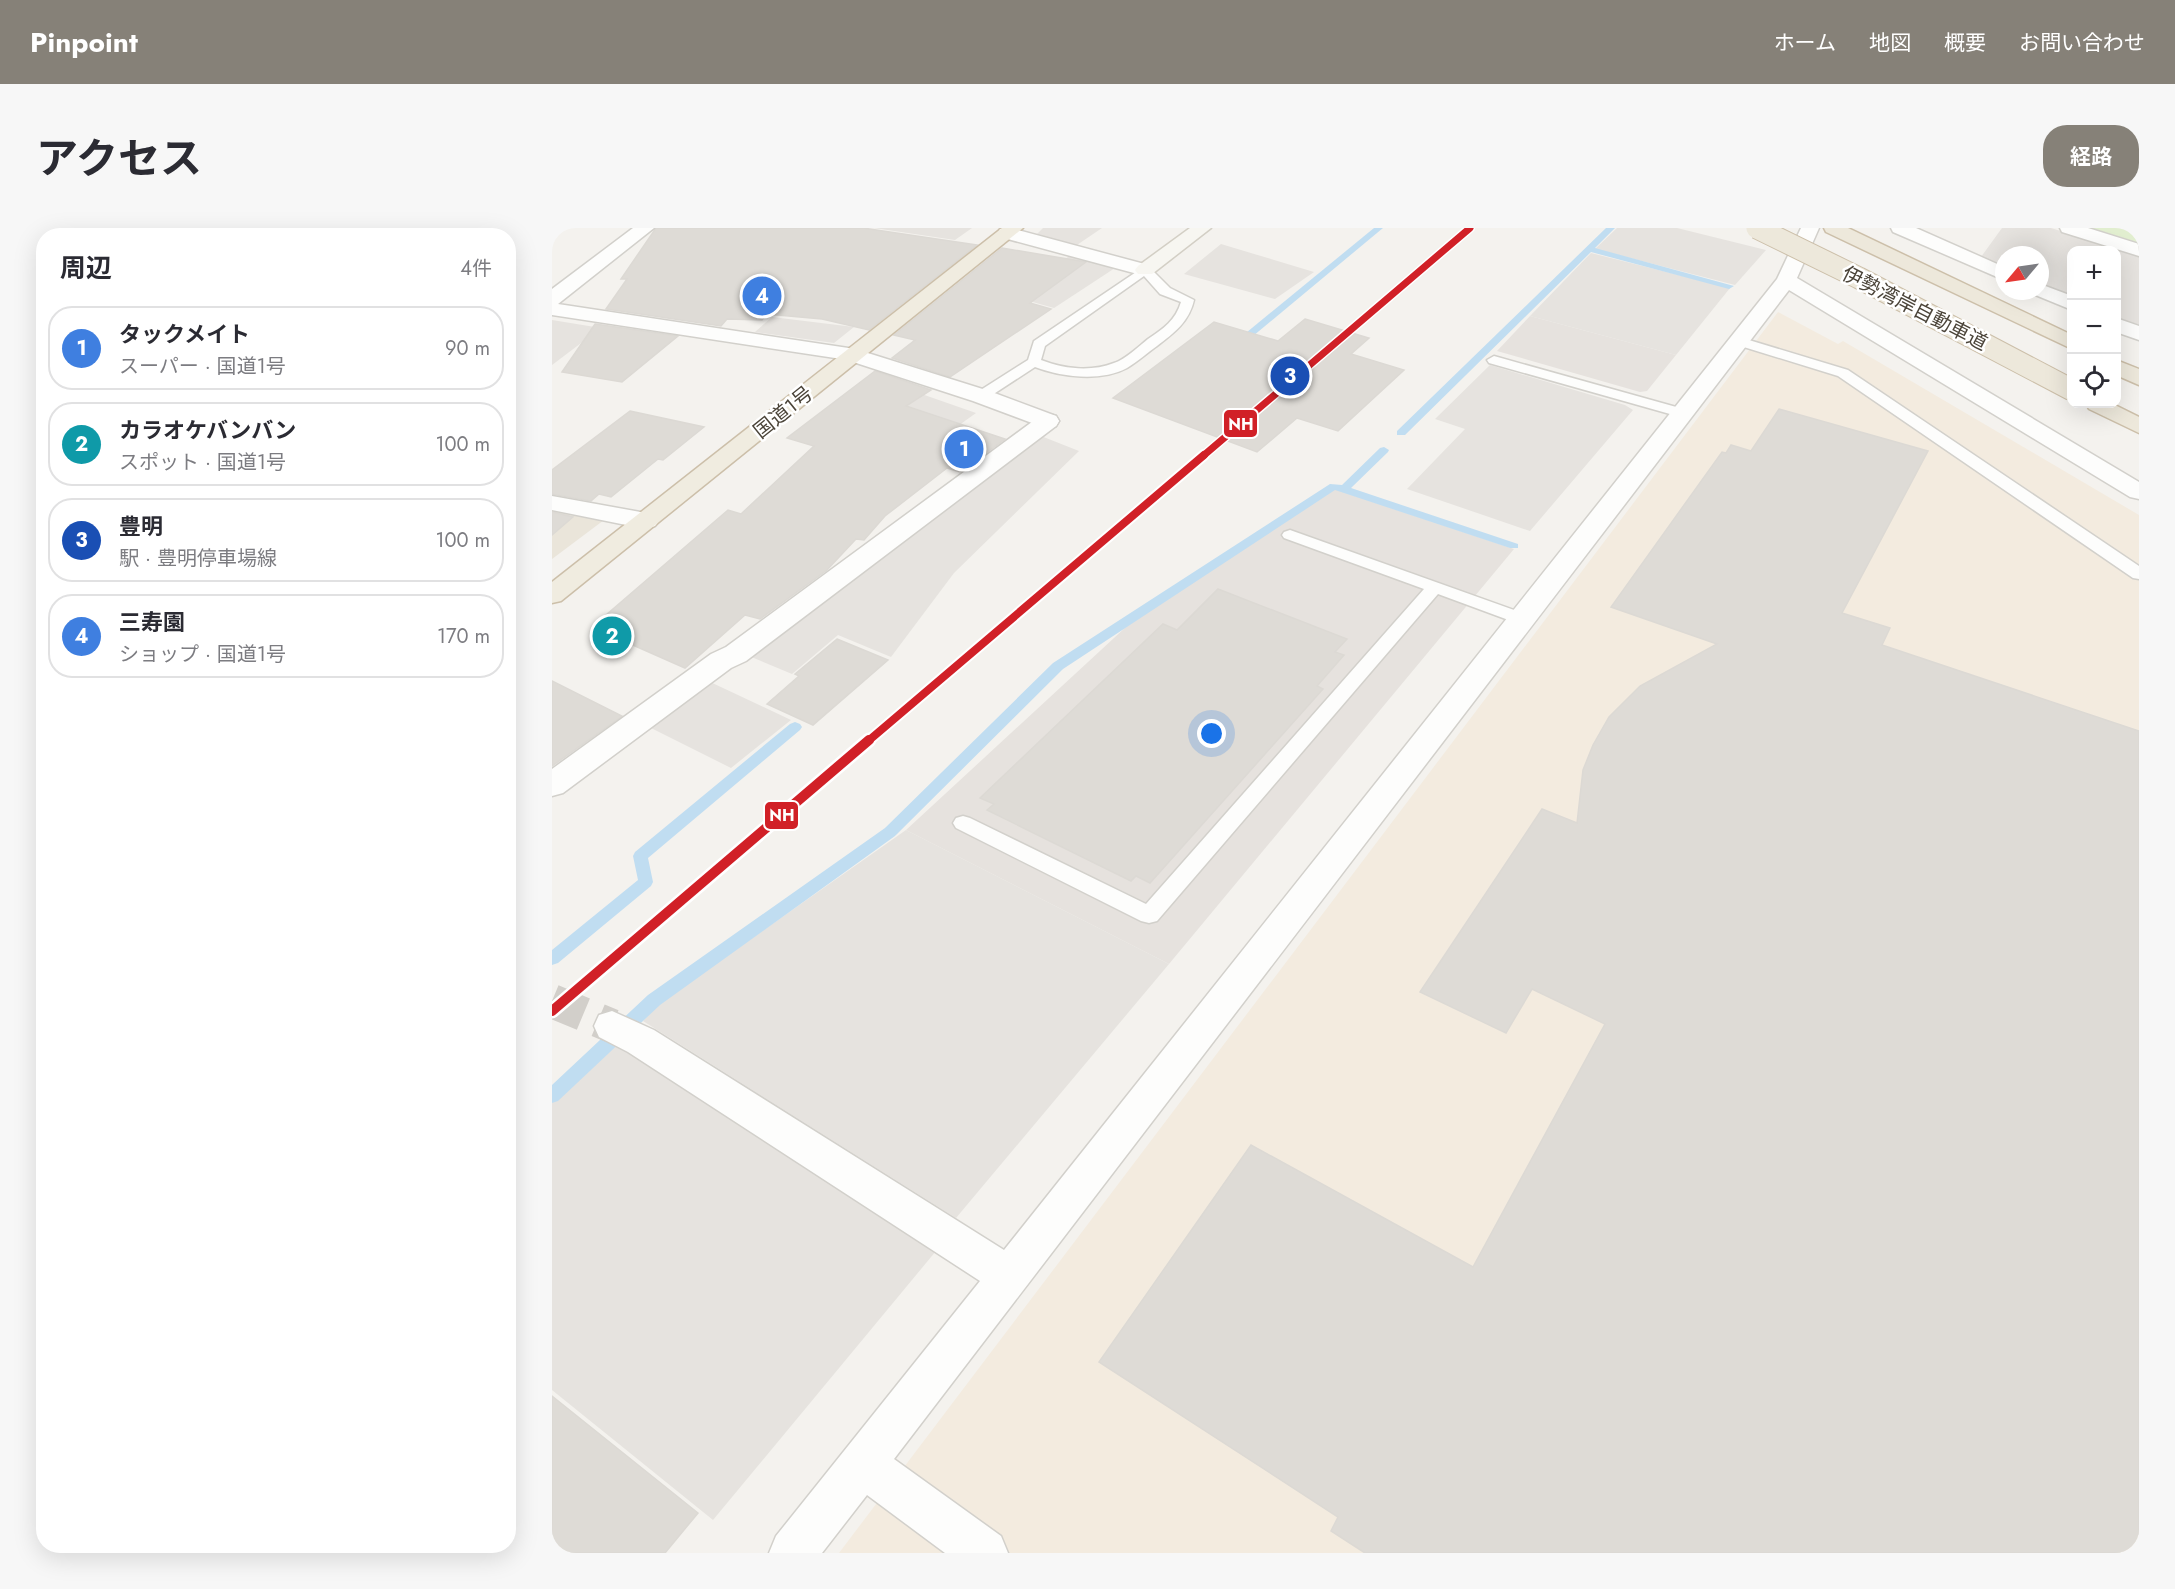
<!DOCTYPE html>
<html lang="ja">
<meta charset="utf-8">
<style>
body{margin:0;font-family:Jost,"Noto Sans JP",sans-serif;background:#f7f7f7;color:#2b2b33}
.controls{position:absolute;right:18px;top:18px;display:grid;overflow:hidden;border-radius:12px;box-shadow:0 6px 24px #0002}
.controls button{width:54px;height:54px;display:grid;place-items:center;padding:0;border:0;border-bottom:2px solid #e1e1e2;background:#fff;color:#2b2b33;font:30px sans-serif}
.compass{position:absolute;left:1443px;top:18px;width:54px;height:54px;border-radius:50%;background:#fff;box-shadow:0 6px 24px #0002;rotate:241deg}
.you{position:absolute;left:660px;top:506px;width:21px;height:21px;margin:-15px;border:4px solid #fff;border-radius:50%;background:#1a73e8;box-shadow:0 0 0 9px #1a73e833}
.badge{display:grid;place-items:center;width:39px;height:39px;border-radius:50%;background:#868178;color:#fff;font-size:20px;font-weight:700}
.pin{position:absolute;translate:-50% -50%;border:3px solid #fff;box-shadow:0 2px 6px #0006}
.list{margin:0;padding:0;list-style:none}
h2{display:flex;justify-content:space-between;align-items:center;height:78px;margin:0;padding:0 24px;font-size:26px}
h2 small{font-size:20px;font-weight:400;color:#7c7c81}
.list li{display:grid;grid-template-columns:39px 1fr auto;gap:18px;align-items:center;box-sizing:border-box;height:84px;margin:0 12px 12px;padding:0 12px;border:2px solid #e1e1e2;border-radius:24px}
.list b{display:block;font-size:22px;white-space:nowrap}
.list p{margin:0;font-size:20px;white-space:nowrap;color:#7c7c81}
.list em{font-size:20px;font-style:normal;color:#7c7c81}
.icon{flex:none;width:33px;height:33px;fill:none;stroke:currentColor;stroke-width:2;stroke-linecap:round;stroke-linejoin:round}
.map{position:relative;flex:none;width:1587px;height:1325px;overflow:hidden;border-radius:24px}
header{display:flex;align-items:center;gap:36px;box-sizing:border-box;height:84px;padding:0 30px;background:#868178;color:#fff}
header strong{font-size:28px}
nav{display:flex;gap:33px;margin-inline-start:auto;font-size:21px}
.intro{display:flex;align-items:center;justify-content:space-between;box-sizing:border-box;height:144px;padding:0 36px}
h1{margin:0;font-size:42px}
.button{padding:15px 27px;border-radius:24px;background:#868178;color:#fff;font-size:21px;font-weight:700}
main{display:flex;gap:36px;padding:0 36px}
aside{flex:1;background:#fff;border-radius:24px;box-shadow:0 6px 24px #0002}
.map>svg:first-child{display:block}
</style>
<header>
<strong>Pinpoint</strong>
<nav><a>ホーム</a><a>地図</a><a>概要</a><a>お問い合わせ</a></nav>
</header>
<div class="intro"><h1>アクセス</h1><a class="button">経路</a></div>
<main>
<aside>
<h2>周辺<small>4件</small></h2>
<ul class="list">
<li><span class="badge" style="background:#3f7fe0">1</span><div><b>タックメイト</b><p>スーパー · 国道1号</p></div><em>90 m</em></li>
<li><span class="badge" style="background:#0f9aa8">2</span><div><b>カラオケバンバン</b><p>スポット · 国道1号</p></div><em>100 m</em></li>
<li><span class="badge" style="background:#1a4fb4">3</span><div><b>豊明</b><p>駅 · 豊明停車場線</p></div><em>100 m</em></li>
<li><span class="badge" style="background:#3f7fe0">4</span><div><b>三寿園</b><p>ショップ · 国道1号</p></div><em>170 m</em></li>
</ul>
</aside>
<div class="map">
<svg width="1587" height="1325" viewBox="0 0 1587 1325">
<rect width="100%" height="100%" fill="#f4f2ee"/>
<path fill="#f3ebdf" d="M1226 84 1286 116 1291 113 1587 287V1325H287Z"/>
<g fill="#e6e2de">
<path d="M978 88 1124 127 1095 163 1088 164 945 123Z"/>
<path d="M782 261 962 321 617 736 354 602 575 398Z"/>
</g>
<path fill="#eae5da" d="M0 283 52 292 0 331Z"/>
<path fill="#e1eecf" d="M1532 0H1587V17Z"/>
<g fill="#e6e3df">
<path d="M322 0H420L403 12Z"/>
<path d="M491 0H550L522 19 482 9Z"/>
<path d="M1065 0H1125L1214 22 1183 57 1043 21Z"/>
<path d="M1450 0H1499L1587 28V99L1565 89 1564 22H1520L1519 69 1488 55V27H1452V39L1429 29Z"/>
<path d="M669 16 762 44 723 71 632 46Z"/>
<path d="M1039 25 1178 60 1124 127 978 88Z"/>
<path d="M518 27 563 40 502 80 470 71Z"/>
<path d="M220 89 302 99 282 115 203 104Z"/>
<path d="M0 92 49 100 0 137Z"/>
<path d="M938 137 1073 177 1081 182 978 303 855 261 913 201 883 191Z"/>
<path d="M361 163 424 185 403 200 339 178Z"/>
<path d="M489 208 527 223 402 345 339 429 286 407 240 446 197 428Z"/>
<path d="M154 452 239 492 179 540 93 497Z"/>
<path d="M354 602 617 736 404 990 91 793 108 775Z"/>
<path d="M65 817 384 1023 161 1292 0 1162V875Z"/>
</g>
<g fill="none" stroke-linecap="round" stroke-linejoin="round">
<g fill="#c0ddf1" fill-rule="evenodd">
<path d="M822 0H831L695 113H689V109Z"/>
<path d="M1054 0H1063L1043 20 1182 58 1177 61 1039 24 853 207H845V203Z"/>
<path d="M832 219 837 222 836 224 799 260 966 316V320H958L783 262 511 441 343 608 108 777 6 873 0 875V857L96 767 333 600 501 435 778 256 790 257 828 220Z"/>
<path d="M243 494 248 496 250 499 248 502 96 630 101 654 99 658 6 735 0 737V722L86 652 81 628 83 624 238 496Z"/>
</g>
</g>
<g fill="#dedbd6" stroke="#dcd9d4" stroke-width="1.5">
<path d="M104 0H311L425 17 317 102 270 91 214 86 210 92 175 91 169 98 54 81 75 51H69Z"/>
<path d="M450 20 534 34 478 75 499 81 398 149 340 130 363 112 342 107Z"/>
<path d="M753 91 817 110 799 126 852 142 786 203 745 190 705 224 561 170 662 94 726 113Z"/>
<path d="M43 96 126 108 70 154 10 144Z"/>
<path d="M323 143 379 162 354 178 453 211 408 244 395 240 333 288 312 312 304 311 275 342 208 391 193 387 133 440 40 399 176 282 189 286 262 218 235 210Z"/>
<path d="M1227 181 1376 223 1290 385 1338 400 1330 417 1587 503V1325H813L779 1303 786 1289 547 1134 699 917 921 1039 1053 796 980 761 954 805 868 764 990 581 1025 595 1031 542 1041 517 1057 489 1088 458 1165 416 1059 379 1170 224 1174 225 1179 217 1199 223Z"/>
<path d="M78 183 152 199 111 232 106 231 59 269 47 266 39 273 0 266V242Z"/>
<path d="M0 284 21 289 0 307Z"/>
<path d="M666 361 795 411 783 424 792 427 765 458 771 461 598 655 584 648 579 653 435 582 442 576 428 570 611 396 625 402Z"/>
<path d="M285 411 336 432 261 497 215 476 247 448 243 446Z"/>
<path d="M0 453 70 488 0 538Z"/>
<path d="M0 1168 146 1285 113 1325H0Z"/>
</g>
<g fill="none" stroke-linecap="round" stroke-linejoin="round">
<path stroke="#d2cfca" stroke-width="34" stroke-dasharray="34 16" stroke-linecap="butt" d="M0 773 60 798"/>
<defs>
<g id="service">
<path d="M593 38 597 39 618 60 642 72C637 94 622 105 605 118 595 125 585 134 575 140 549 154 509 149 483 139L434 171H424L422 168 424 165 476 132 482 113ZM592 48 608 66 629 74C624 92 611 101 596 111 586 119 574 131 562 135 539 144 512 141 489 132L493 118Z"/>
<path d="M1187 109 1296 142 1587 338V351L1581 350 1286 148 1182 116 1180 113 1182 110Z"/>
<path d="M942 128 1135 182 1137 185 1135 188H1125L937 135 935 132Z"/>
<path d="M738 302 976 387 979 391 976 395 970 397 886 366 605 693 597 695 589 693 404 600 401 595 404 590 411 588 418 590 594 676 872 361 732 310 730 307 732 304Z"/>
</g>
<g id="minor">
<path d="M81 0H102L6 76 303 121 311 122 314 127 311 132 303 133 0 87V61Z"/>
<path d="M458 0 600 38 603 42 600 46 593 48 448 9 446 5 448 1Z"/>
<path d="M1249 0H1267L1245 50 1587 254V271L1578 269 1237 62 342 1231 449 1308 456 1325H393L315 1267 270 1325H217L224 1308 428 1053 76 824 47 809 42 798 47 787 60 783 102 802 452 1022 1225 51Z"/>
<path d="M1339 0H1364L1452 39V52L1341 4Z"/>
<path d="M1508 0H1536L1587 16V28L1510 4Z"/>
<path d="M1488 56 1520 68V82L1481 66 1479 63H1488Z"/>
<path d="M1564 90 1587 98V112L1564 104Z"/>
<path d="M496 186 504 188 507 193 504 198 194 433 179 440 11 565 0 568V541L159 426 174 419 488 188Z"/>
<path d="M0 268 94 285 103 288 107 293 103 298 94 301 0 282Z"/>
</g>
<path id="tertiary" d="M303 121 437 163 504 188 507 193 504 198 496 200 488 198 421 173 295 132 292 127 295 122Z"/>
<path id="secondary" d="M638 0H659L600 46H586L583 42 586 38Z"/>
<path id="trunk" d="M450 0H471L9 373 0 375V354Z"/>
<g id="motorway">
<path d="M1272 0H1296L1520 107V121L1274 4Z"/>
<path d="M1564 132 1587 141V157L1564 147Z"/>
<path d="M1534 176H1561L1587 189V205L1537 181Z"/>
</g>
</defs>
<use href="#service" stroke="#d2d0cb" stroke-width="3"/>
<use href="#minor" stroke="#d2d0cb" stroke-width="3"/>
<use href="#tertiary" stroke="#d2d0cb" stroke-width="3"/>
<use href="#secondary" stroke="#d3cfc5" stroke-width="3"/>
<use href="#trunk" stroke="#ccbfa9" stroke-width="3"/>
<use href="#motorway" stroke="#ccbfa9" stroke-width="3"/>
<use href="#service" fill="#fdfdfc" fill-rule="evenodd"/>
<use href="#minor" fill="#fdfdfc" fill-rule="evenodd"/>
<use href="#tertiary" fill="#fdfdfc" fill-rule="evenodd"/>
<use href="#secondary" fill="#f7f6f1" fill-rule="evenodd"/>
<use href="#trunk" fill="#f0ece0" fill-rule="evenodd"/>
<use href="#motorway" fill="#ede8db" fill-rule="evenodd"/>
<defs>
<path id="motorway-bridge" d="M1205 0 1307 50 1520 162"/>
</defs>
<use href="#motorway-bridge" stroke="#ccbfa9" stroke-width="23" stroke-linecap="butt"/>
<use href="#motorway-bridge" stroke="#ede8db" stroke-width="21"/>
<defs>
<path id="rail-1-far2" d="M651 228 918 0"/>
<path id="rail-1-far1" d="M315 514 652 227"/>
<path id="rail-1" d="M0 783 317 512"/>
</defs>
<use href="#rail-1-far2" stroke="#fff" stroke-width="10"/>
<use href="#rail-1-far1" stroke="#fff" stroke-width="12"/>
<use href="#rail-1" stroke="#fff" stroke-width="15"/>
<use href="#rail-1-far2" stroke="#d12027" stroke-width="7"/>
<use href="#rail-1-far1" stroke="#d12027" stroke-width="8"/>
<use href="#rail-1" stroke="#d12027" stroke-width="10"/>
</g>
<g text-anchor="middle" stroke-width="5" stroke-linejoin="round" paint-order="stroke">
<g font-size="20" fill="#4b4439" stroke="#fff">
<text transform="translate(1363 80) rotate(27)" y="7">伊勢湾岸自動車道</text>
<text transform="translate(231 184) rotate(-39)" y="7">国道1号</text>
</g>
</g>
<g stroke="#fff" stroke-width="2">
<rect x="671" y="181" width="35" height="29" rx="6" fill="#d12027"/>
<rect x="212" y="573" width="35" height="29" rx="6" fill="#d12027"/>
</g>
<g font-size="16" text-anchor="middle" font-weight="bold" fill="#fff">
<text x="689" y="202">NH</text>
<text x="230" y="593">NH</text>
</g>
</svg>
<div class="controls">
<button>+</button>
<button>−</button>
<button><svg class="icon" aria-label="locate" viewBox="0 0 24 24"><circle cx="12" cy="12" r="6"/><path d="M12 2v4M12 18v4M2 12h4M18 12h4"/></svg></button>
</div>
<svg class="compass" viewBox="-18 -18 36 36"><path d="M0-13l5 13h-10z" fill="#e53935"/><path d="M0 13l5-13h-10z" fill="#7c7c81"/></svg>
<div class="you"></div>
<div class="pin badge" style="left:412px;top:221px;background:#3f7fe0">1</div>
<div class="pin badge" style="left:60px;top:408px;background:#0f9aa8">2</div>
<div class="pin badge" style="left:738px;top:148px;background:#1a4fb4">3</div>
<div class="pin badge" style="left:210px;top:68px;background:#3f7fe0">4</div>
</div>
</main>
